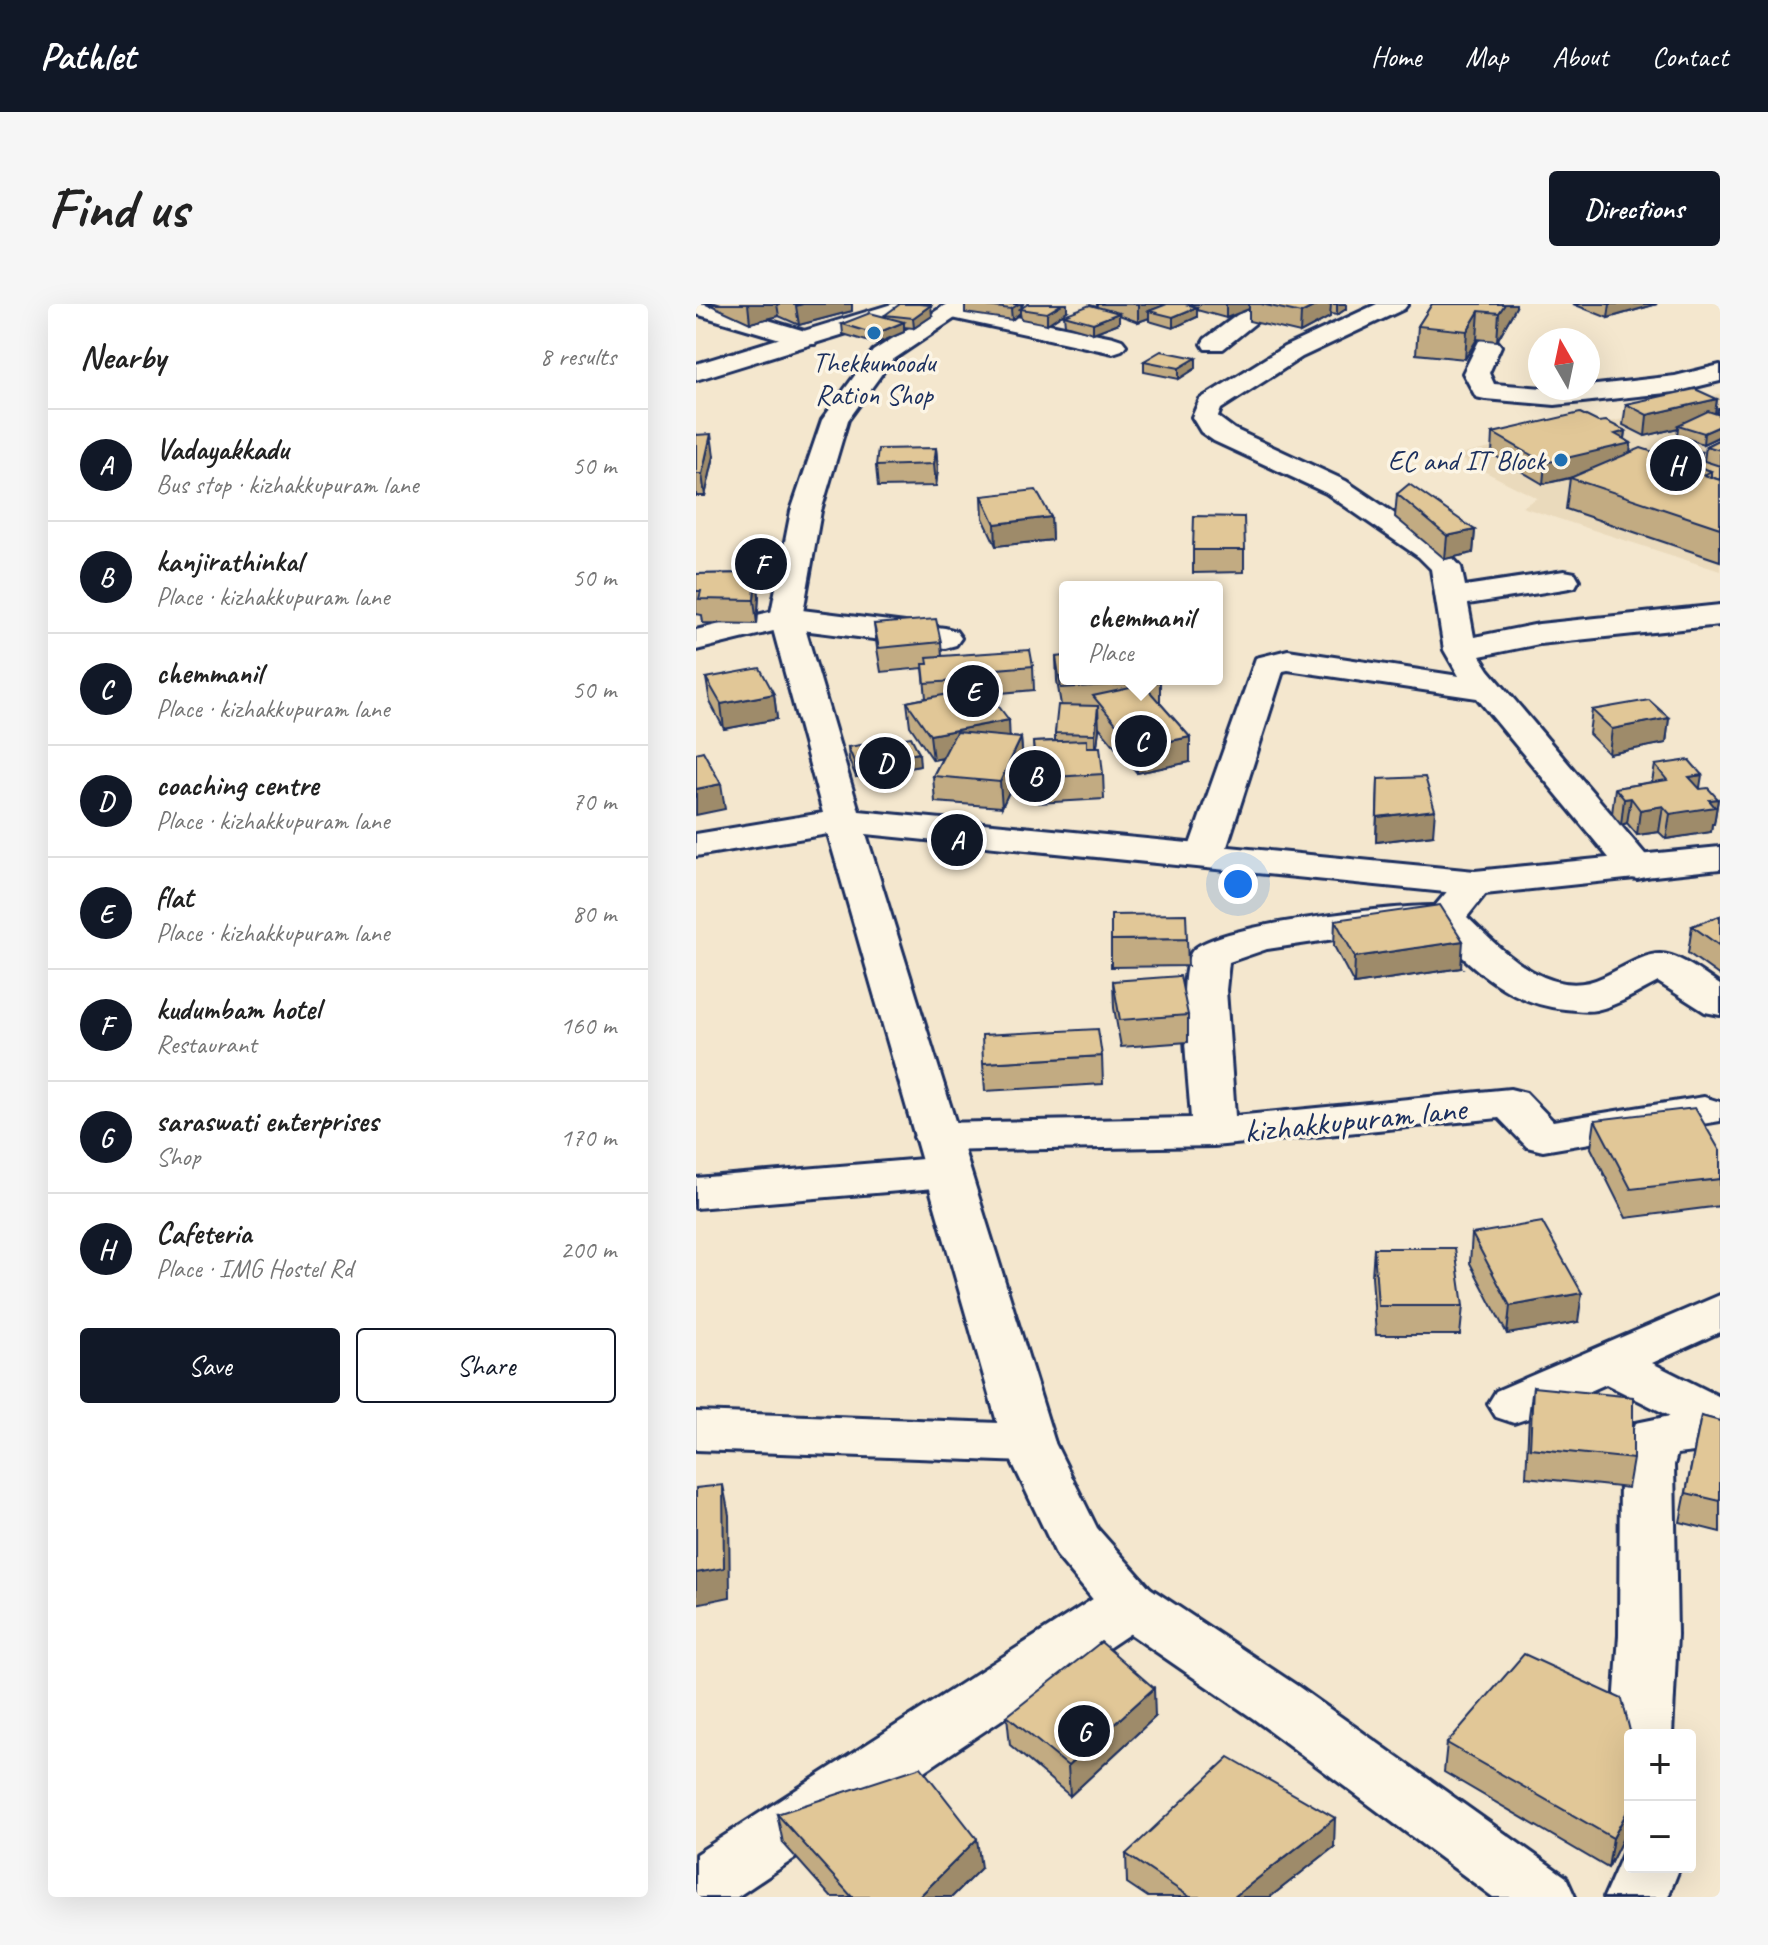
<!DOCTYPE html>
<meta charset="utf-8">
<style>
body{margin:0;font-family:Caveat,sans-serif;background:#f6f6f6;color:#222}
.controls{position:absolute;right:24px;bottom:24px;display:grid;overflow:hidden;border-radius:8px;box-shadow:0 8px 32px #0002}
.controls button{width:72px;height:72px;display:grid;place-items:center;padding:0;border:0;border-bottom:2px solid #e0e0e0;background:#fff;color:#222;font:40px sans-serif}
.compass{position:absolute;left:832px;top:24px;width:72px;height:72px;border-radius:50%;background:#fff;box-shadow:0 8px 32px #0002;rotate:351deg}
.you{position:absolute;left:542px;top:580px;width:28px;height:28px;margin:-20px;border:6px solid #fff;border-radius:50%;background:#1a73e8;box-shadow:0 0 0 12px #1a73e833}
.badge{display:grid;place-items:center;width:52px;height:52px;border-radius:50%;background:#111827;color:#fff;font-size:26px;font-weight:700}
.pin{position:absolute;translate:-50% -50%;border:4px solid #fff;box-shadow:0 2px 8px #0006}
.popup{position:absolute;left:363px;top:277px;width:164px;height:104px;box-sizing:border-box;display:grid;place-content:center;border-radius:8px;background:#fff;filter:drop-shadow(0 2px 6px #0005);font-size:26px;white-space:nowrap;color:#767676}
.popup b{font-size:30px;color:#222}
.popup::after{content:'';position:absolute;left:50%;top:100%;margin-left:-16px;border:16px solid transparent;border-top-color:#fff}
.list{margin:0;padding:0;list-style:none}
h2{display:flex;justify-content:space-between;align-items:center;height:104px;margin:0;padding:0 32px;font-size:34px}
h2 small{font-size:26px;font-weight:400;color:#767676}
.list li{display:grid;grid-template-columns:52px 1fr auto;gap:24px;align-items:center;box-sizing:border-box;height:112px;padding:0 32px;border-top:2px solid #e0e0e0}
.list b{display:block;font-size:30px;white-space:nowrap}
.list p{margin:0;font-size:26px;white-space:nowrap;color:#767676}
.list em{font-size:26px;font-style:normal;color:#767676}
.actions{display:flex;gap:16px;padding:24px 32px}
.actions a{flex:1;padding:18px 0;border:2px solid #111827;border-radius:8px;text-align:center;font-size:28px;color:#111827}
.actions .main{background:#111827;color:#fff}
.map{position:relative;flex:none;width:1024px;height:1593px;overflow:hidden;border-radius:8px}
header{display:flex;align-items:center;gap:48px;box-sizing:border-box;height:112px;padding:0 40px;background:#111827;color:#fff}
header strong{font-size:38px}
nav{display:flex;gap:44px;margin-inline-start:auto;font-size:28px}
.intro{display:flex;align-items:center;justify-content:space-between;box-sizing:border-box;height:192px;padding:0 48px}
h1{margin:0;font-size:56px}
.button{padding:20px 36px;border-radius:8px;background:#111827;color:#fff;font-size:28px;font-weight:700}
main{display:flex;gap:48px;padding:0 48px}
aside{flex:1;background:#fff;border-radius:8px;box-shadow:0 8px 32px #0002}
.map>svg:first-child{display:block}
</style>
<header>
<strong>Pathlet</strong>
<nav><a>Home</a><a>Map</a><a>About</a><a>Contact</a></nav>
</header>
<div class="intro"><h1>Find us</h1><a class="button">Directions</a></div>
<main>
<aside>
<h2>Nearby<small>8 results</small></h2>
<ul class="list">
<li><span class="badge">A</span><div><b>Vadayakkadu</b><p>Bus stop · kizhakkupuram lane</p></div><em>50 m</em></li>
<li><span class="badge">B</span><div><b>kanjirathinkal</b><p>Place · kizhakkupuram lane</p></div><em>50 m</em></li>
<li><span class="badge">C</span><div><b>chemmanil</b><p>Place · kizhakkupuram lane</p></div><em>50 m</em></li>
<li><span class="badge">D</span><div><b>coaching centre</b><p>Place · kizhakkupuram lane</p></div><em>70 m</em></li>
<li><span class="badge">E</span><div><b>flat</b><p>Place · kizhakkupuram lane</p></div><em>80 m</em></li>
<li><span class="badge">F</span><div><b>kudumbam hotel</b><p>Restaurant</p></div><em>160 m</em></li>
<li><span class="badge">G</span><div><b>saraswati enterprises</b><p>Shop</p></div><em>170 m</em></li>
<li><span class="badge">H</span><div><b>Cafeteria</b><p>Place · IMG Hostel Rd</p></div><em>200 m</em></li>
</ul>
<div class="actions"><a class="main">Save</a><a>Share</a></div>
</aside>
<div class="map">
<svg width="1024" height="1593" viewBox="0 0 1024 1593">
<rect width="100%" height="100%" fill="#f4e7ce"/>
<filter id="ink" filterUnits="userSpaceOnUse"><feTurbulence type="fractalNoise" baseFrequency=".0125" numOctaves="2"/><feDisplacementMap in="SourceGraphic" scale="16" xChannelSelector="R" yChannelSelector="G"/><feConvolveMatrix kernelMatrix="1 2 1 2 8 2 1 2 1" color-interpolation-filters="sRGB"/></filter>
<g filter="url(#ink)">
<path fill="#eadabc" d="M1024 89V267L826 203 841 194 758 152 1000 99Z"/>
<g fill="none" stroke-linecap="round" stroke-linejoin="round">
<defs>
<g id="minor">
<path d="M0 0H19L119 30 122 35 119 40H101L0 10Z"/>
<path d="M257 0 417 33 426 36 430 41 426 46 417 49 247 12 244 7 247 2Z"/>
<path d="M556 0H583L527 45H509L506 40 509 35Z"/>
<path d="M681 0H712L708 5 606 53 525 105 522 113 538 125 650 177 745 241 765 263 769 282 868 267 879 269 883 276 879 283 868 285 772 300 778 333 843 320 1024 301V321L843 340 784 352 793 366 954 556 960 564 954 572 941 575 928 572 781 394 592 366 587 367 528 552 522 560 509 563 496 560 490 552 560 354 592 346 763 372 748 346 735 265 723 253 630 189 518 137 505 128 496 113 504 95 588 43Z"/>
<path d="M792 34 801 37 805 42 793 69 798 80 859 85 892 84V82L979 72 1024 61V77L979 88 859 101 789 95 780 93 767 69 783 37Z"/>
<path d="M90 304 249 324 260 327 265 334 260 341 249 344 90 324 0 346V326Z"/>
<path d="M779 567 793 571 798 579 771 613C807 648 855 698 907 673 923 666 946 650 964 650 984 650 1008 671 1024 681V711L1009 708 962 678C942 688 921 702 900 706 890 708 879 706 869 705 812 699 778 665 739 626L679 629 571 645 533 658 530 686 539 812 814 785 830 789 857 817 1008 793 1024 798V817L847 847 831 843 803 814 518 842 240 847 224 843 218 833 224 823 240 819 495 814C493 779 480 676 495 649 510 621 703 601 739 602L765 571Z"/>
<path d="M251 853 267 858 274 868 267 878 251 883 0 904V874Z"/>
<path d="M1024 991V1028L956 1059 1024 1093V1145L981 1150 978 1161 981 1331 976 1431H934V1452L925 1449 916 1431 923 1331 924 1161 940 1119 974 1112 910 1080 836 1113 818 1119 800 1113 792 1100 800 1087Z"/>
<path d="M0 1108 333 1120 352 1125 359 1139 352 1153 333 1158 0 1146Z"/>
<path d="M434 1278 454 1284 462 1300 454 1316 41 1593H0V1550L414 1284Z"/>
<path d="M934 1542V1563H984L972 1593H908L930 1543Z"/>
</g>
<path id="tertiary" d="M251 0H280L195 57 152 116 125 207 106 314 163 507 779 567 1024 543V565L779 591 170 530 359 1139 401 1224 454 1284 600 1381 870 1573 879 1593H797L558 1415 414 1316 361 1252 307 1139 132 530 0 552V530L127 509 74 314 95 207 126 116 177 47Z"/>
<path id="secondary" d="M196 0H233L229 5 0 76V60Z"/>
</defs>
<use href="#minor" stroke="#1b2f5e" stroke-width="6"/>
<use href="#tertiary" stroke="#1b2f5e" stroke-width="6"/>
<use href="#secondary" stroke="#1b2f5e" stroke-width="6"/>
<use href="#minor" fill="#fcf5e5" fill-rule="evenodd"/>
<use href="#tertiary" fill="#fcf5e5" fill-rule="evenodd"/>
<use href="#secondary" fill="#fcf5e5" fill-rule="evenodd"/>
</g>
<g fill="#c2ab82" stroke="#1b2f5e" stroke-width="2">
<path d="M10 0H156V7L103 21 83 12 54 19 17 2V1L14 2Z"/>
<path d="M269 0H327L325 4 371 7 351 20 325 15 324 9 316 16 269 9Z"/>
<path d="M401 0H650V5L641 11 634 10V13L604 29 553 17V5L530 14 501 6V13L477 24 453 17V14L442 18 423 11V19L397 29 369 21 368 11 401 3Z"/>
<path d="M736 0 820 3 801 37 781 35 769 55 720 50 722 22Z"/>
<path d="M877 0H961L912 14Z"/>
<path d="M189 11 236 12 218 24 208 23V28L180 40 147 30 146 20 190 13Z"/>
<path d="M500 54V64L483 75 448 68V57Z"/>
<path d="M1021 95 1019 110H1021L1022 105 1024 104V132L1007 140 981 131 982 124 949 132 927 121 930 100Z"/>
<path d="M902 118 930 127 929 135 935 139 934 149 962 150 1008 157 1010 142 1024 135V257L870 205 874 174H875L847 180 796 150 797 129Z"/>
<path d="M0 131 18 152 9 192H0Z"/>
<path d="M240 144 242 165 240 182 182 183 180 162Z"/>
<path d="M701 190 779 226 777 249 749 255 699 213Z"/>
<path d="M286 192 355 213 356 236 300 242 287 214Z"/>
<path d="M548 213V268L497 269V246Z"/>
<path d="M83 242 84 253 72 267 47 268 46 256Z"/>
<path d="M60 269 63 292 61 320 7 319 6 311 0 310V270Z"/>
<path d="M178 320 245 338 246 352 337 362 338 386 293 390 314 433 325 434 327 458 306 503 239 498 237 472 246 454 237 456 214 422 211 398 230 394 227 364 185 368 181 344Z"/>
<path d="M360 353 464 378V399L494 433V458L441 469 403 423 401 443 407 470 408 495 342 499 337 438 359 437V429L365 401 361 377Z"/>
<path d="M10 374 78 390 81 415 28 425 14 398Z"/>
<path d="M896 406 973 414 970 439 913 450 893 430Z"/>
<path d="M152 443 224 462 160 473 153 456Z"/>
<path d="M959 461 1022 495 1018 520H1016L1015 528 970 535 963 528 941 531 931 519 925 521 916 510 919 484 956 478Z"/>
<path d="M682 475 737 531 680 538Z"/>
<path d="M1024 612V672L992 649 996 622Z"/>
<path d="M639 616 765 664 658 680 638 642Z"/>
<path d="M491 635 492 662 415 663V636Z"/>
<path d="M417 677 492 711V738L425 743 418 704Z"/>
<path d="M406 752 407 780 289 787 287 759Z"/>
<path d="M899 816 1024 847V902L930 914 895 844Z"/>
<path d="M776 930 882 1018 811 1030 774 959Z"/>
<path d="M678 944 767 1002 764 1031H680L676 972Z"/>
<path d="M837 1083 937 1155 932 1184 830 1173 833 1112Z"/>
<path d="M1005 1112 1024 1117V1228L984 1218Z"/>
<path d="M311 1412 459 1413 374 1492 314 1441Z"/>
<path d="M934 1431V1520L912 1564 748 1468 751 1439Z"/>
<path d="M81 1510 285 1564 256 1593H135L87 1539Z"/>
<path d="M638 1543 574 1593H452L431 1579 430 1550Z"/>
</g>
<g fill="#9e8b6a" stroke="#1b2f5e" stroke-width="2">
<path d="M52 0H81L83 12 54 19Z"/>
<path d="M107 0H156V7L103 21 100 2Z"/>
<path d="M317 0H327L325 1 326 5H324V9L316 16 315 5Z"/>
<path d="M366 0H371V7L351 20V9Z"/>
<path d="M442 0H473L453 7V14L442 18Z"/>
<path d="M530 0H553V5L530 14Z"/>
<path d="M623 0H635L634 13 604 29 605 9Z"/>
<path d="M643 0H650V5L641 11V1Z"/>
<path d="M809 0H820V3L801 37 803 9Z"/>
<path d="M914 0H961L912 14Z"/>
<path d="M235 1 236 12 218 24 217 14Z"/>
<path d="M501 3V13L477 24V13Z"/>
<path d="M783 7 781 35 769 55 771 27Z"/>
<path d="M423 9V19L397 29V19Z"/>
<path d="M208 18V28L180 40 179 30Z"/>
<path d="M500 54V64L483 75V64Z"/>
<path d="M1021 95 1018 116 982 121V124L949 132 951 111Z"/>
<path d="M1024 122V132L1007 140 1008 129Z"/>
<path d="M930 127 928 140 935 139 933 160 847 180 849 159 919 130Z"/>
<path d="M15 130 18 152 9 192 6 170Z"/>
<path d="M240 144 242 165 240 182 238 160Z"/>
<path d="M1006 148 1004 159 996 153Z"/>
<path d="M355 213 356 236 300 242 299 220Z"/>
<path d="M779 226 777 249 749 255 751 232Z"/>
<path d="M83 242 84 253 72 267 70 256Z"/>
<path d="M60 269 63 292 61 320 58 296Z"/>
<path d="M78 390 81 415 28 425 25 400Z"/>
<path d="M402 402 403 426 399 455V430Z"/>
<path d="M973 414 970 439 913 450 916 425Z"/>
<path d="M313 416 314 440 237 456 234 431Z"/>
<path d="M494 433V458L441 469 440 444Z"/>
<path d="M325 434 327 458 306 503 304 478Z"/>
<path d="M223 449 224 462 160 473 159 460Z"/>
<path d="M1006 471 1002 496 993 473Z"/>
<path d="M25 480 29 505 0 511V485Z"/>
<path d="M935 494 931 519 925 521 928 495Z"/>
<path d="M1022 495 1018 520H1016L1015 528 970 535 974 510 1013 496Z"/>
<path d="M967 502 963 528 941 531 944 506Z"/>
<path d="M739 506 737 531 680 538 681 513Z"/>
<path d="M767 637 765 664 658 680 659 653Z"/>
<path d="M886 989 882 1018 811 1030 814 1002Z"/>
<path d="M27 1181 33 1211 34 1293 0 1300V1269Z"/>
<path d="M458 1384 459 1413 374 1492 372 1462Z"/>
<path d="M934 1502V1520L912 1564 917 1534Z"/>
<path d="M639 1514 638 1543 574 1593H538Z"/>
<path d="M281 1535 285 1564 256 1593H223Z"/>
</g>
<g fill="#e1c797" stroke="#1b2f5e" stroke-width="2">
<path d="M204 0H223L235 1 217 14 189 11Z"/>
<path d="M274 0H323L315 5Z"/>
<path d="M332 0H366L351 9 324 5Z"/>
<path d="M471 0H489L501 3 477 13 453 7Z"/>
<path d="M565 0H623L605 9Z"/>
<path d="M736 0H809L803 9 783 7 771 27 722 22Z"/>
<path d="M394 1 423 9 397 19 368 11Z"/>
<path d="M174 9 208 18 179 30 146 20Z"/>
<path d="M465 47 500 54 483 64 448 57Z"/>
<path d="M999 85 1021 95 951 111 930 100Z"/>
<path d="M1012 107 1024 111V122L1008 129 982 121Z"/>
<path d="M884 109 902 118 910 117 930 127 919 130 935 139 849 159 797 129Z"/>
<path d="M15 130 6 170H0V131Z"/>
<path d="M1024 135V146L1010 142Z"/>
<path d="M981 140 1006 148 996 153 1024 162V176L1015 173V167L962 150Z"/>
<path d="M240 144 238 160 180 162 182 145Z"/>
<path d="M945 144 1015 167 1008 171 1024 176V224L874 174Z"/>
<path d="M713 180 779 226 751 232 701 190Z"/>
<path d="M340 186 355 213 299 220 286 192Z"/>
<path d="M498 212 548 213 549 246H497Z"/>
<path d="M56 241 83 242 70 256H46Z"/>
<path d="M60 269 58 296 3 295 5 287H0V270Z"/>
<path d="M240 315 245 338 183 344 178 320Z"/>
<path d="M334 346 337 362 289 366 290 375 229 379 227 360H232L231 353Z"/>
<path d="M369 352V375H463L464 378 365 384 360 353Z"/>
<path d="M64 364 78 390 25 400 10 374Z"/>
<path d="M448 381 494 433 440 444 397 392Z"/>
<path d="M288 383 313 416 234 431 211 398Z"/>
<path d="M953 396 973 414 916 425 896 406Z"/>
<path d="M362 401 402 402 399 430 359 429Z"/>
<path d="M260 428 325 434 304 478 237 472Z"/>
<path d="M215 433 223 449 159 460 152 443Z"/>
<path d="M391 436V443H404L407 470 341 474 337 438Z"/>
<path d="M7 447 25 480 0 485V449Z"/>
<path d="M993 456 1006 471 993 473 1004 485 1012 484 1022 495 1013 496 1019 503 974 510 967 502 944 506 935 494 928 495 919 484 971 476 959 461Z"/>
<path d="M729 473 739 506 681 513 682 475Z"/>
<path d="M744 601 767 637 659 653 639 616Z"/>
<path d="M490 610 491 635 415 636V611Z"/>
<path d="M1024 612V642L996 622Z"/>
<path d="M484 672 492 711 424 716 417 677Z"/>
<path d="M402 725 406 752 287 759 286 731Z"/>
<path d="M999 804 1024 847V875L935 885 899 816Z"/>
<path d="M846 918 886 989 814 1002 776 930Z"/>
<path d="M678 944H759L767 1002H682Z"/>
<path d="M837 1083 937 1093V1155L834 1144Z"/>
<path d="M1005 1112 1024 1117V1197L990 1189Z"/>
<path d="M27 1181 28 1264 0 1269V1184Z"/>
<path d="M405 1338 458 1384 372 1462 311 1412Z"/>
<path d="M828 1350 926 1395 935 1431H934V1502L917 1534 751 1439Z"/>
<path d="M533 1453 639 1514 538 1593H494L430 1550Z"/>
<path d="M225 1463 281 1535 223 1593H156L81 1510Z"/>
</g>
</g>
<g fill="#1f6fb2" stroke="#fcf5e5" stroke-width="3">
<circle cx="178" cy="29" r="8"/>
<circle cx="865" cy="156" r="8"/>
</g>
<g text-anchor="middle" stroke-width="7" stroke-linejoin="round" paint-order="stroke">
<g font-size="28" fill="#1b2f5e" stroke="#fcf5e5">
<text x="178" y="68">Thekkumoodu<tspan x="178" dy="32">Ration Shop</tspan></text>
<text x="849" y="166" text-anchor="end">EC and IT Block</text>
</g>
<g font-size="34" fill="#1b2f5e" stroke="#fcf5e5">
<text transform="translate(659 815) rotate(-6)" y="12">kizhakkupuram lane</text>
</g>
</g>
</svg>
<div class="controls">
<button>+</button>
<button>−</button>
</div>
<svg class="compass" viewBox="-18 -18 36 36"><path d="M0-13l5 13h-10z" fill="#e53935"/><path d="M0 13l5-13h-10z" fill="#767676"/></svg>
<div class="you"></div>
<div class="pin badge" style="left:261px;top:536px">A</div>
<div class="pin badge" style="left:339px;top:472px">B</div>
<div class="pin badge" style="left:445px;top:437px">C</div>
<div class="popup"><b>chemmanil</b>Place</div>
<div class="pin badge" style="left:189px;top:459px">D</div>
<div class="pin badge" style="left:277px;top:387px">E</div>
<div class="pin badge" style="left:65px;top:260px">F</div>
<div class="pin badge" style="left:388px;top:1427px">G</div>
<div class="pin badge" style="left:980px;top:161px">H</div>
</div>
</main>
